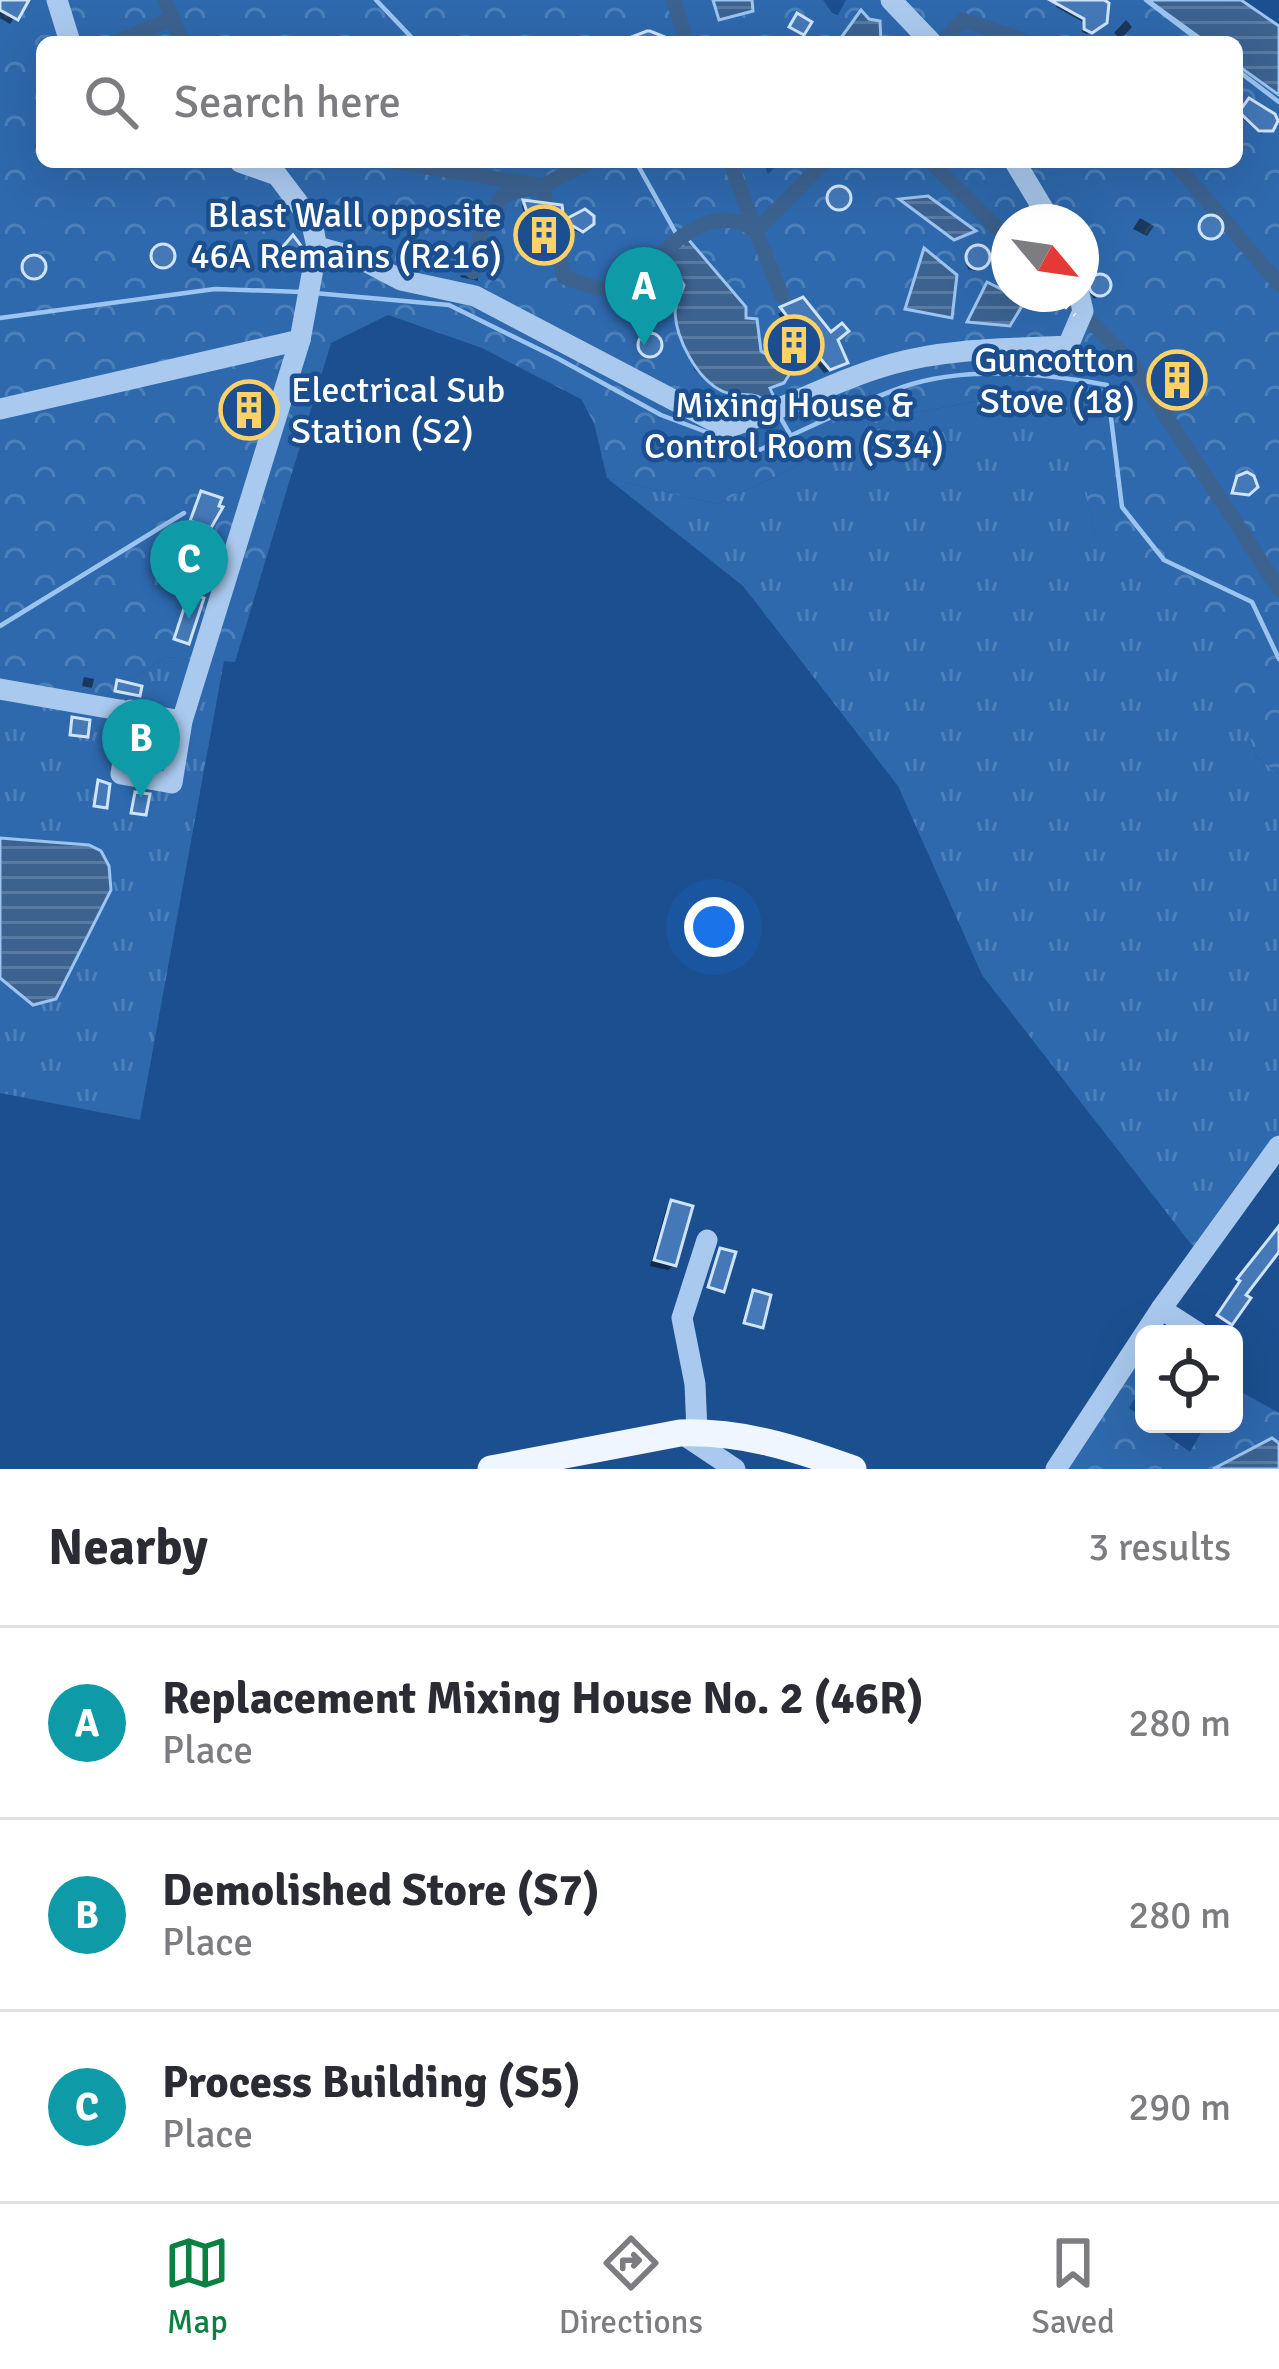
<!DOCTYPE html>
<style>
body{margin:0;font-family:Signika,sans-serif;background:#f7f7f7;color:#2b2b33}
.controls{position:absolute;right:36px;bottom:36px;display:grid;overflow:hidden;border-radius:18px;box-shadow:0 12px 48px #0002}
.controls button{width:108px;height:108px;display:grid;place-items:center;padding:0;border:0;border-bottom:3px solid #e1e1e2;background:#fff;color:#2b2b33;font:60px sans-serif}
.compass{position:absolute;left:991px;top:204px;width:108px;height:108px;border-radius:50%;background:#fff;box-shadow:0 12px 48px #0002;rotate:119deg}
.you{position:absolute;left:714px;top:927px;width:42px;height:42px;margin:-30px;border:9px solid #fff;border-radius:50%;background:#1a73e8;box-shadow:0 0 0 18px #1a73e833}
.badge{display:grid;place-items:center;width:78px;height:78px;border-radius:50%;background:#0b8043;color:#fff;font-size:39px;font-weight:700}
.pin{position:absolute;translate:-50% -99px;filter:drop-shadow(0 3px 6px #0008)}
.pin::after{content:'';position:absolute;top:63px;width:42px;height:36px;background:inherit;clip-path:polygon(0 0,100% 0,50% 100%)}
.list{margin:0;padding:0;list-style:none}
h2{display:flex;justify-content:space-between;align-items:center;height:156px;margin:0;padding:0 48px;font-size:51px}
h2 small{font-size:39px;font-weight:400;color:#7c7c81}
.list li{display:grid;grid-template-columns:78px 1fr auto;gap:36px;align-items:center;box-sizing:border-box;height:192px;padding:0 48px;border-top:3px solid #e1e1e2}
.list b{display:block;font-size:45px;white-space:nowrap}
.list p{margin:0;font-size:39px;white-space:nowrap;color:#7c7c81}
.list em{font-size:39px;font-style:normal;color:#7c7c81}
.icon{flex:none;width:66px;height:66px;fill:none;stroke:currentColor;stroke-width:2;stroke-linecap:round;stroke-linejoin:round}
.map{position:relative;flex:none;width:1279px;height:1469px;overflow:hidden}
.search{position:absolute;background:#fff;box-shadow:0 12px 48px #0002;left:36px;right:36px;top:36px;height:132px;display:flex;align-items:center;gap:30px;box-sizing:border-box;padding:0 42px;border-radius:18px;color:#7c7c81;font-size:45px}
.sheet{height:732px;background:#fff}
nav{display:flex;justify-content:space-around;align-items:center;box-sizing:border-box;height:168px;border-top:3px solid #e1e1e2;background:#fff;font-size:33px;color:#7c7c81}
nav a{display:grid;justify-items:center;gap:6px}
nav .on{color:#0b8043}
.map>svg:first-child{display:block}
</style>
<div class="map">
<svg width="1279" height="1469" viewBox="0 0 1279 1469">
<defs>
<pattern id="grass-tufts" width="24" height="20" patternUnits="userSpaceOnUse" patternTransform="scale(3)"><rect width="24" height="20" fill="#2e69ad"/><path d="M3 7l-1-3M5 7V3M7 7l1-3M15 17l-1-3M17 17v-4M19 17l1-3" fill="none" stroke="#4d80b9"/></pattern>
<pattern id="forest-crowns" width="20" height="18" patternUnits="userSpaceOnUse" patternTransform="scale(3)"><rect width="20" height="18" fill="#2e69ad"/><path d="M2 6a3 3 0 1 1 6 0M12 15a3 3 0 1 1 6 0" fill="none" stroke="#4d80b9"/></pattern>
<pattern id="water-rules" width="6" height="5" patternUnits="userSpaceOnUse" patternTransform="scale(3)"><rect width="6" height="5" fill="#3c6290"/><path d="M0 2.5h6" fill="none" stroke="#597aa1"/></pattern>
</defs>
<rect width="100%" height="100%" fill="#1b4f8f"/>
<g fill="url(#grass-tufts)">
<path d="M1021 393 1073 409 1095 537 1215 622 1256 756 1279 774V1138L1194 1248 982 975 898 786 743 586 607 478 717 504 908 414Z"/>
<path d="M166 657 224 661 140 1120 0 1093V699L98 701Z"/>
</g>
<g fill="url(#forest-crowns)" fill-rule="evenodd">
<path d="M0 0H713L720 20 753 11 752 0H823L832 13 838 15 846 0H1148L1206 42H881L861 10 838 42H42V162H763L768 174 780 162H1237V65L1279 95V774L1256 756 1213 626 1162 595 1095 537 1072 409 1021 393 908 414 717 504 607 478 594 423 581 399 482 348 388 315 331 343 235 662 166 657 98 701 0 699ZM1009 222H1081V294H1011L1024 301 1010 326 987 282 1009 293ZM685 285 745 319 761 352 778 405 752 393H725L694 370 675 310Z"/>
<path d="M1143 1327 1163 1334H1144V1384L1129 1408 1144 1419V1424H1151L1190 1452 1206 1424H1234V1388L1279 1413V1443L1271 1439 1213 1469H1053Z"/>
</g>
<g fill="url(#water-rules)" stroke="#9cc4f0" stroke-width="3">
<path d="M713 0H752L753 11 719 20Z"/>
<path d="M1148 0H1241L1279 26V95L1237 65V42H1206Z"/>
<path d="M861 10 869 19 880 21 881 42H838Z"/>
<path d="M928 196 976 231 954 240 899 199Z"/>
<path d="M688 239 746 307V318L757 319 761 351 785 366 789 375 784 383 770 388 778 406 771 409C758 386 740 400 722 391 697 379 676 339 675 312 675 304 682 292 684 285L664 255Z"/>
<path d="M924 248 957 275 952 318 905 309Z"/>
<path d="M987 282 1025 301 1010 326 967 322Z"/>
<path d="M0 838 89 845 101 851 109 866 111 890 56 999 33 1005 0 978Z"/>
<path d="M1272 1438 1279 1443V1469H1213Z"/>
</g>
<g fill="#0007">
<path d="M0 0H26L10 24 0 18Z"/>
<path d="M1053 0H1082L1100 25 1087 34 1082 32 1083 22 1056 7 1058 3Z"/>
<path d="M1126 20 1132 27 1121 39 1114 33Z"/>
<path d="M1246 105 1274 124 1261 134 1239 116Z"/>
<circle cx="836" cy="200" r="10"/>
<path d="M524 203 562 226 591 223 581 233 568 228 545 231 548 256 528 225 522 206Z"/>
<path d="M1140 218 1154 226 1147 236 1133 229Z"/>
<circle cx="1208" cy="229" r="10"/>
<path d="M977 249H985L986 260 976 271 968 269 965 259Z"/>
<circle cx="160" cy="259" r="10"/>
<circle cx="32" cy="270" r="10"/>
<path d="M461 275 478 277V281L460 277Z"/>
<path d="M1097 278 1106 283 1105 291 1094 299 1086 287Z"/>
<path d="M802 300 834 340 845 362 840 367 824 373 809 354 795 367 778 348 793 334 778 314Z"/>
<circle cx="648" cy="347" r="10"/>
<path d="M1179 370 1186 378 1182 386 1165 390 1167 377Z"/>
<path d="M84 677 94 679 92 688 82 686Z"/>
<path d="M672 1203 674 1265 668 1270 650 1266 666 1209Z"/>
</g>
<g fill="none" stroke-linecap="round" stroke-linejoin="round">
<g stroke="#9cc4f0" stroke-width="4.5">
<path d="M376 0 416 42"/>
<path d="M1146 0 1201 42"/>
<path d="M1237 70 1279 102"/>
<path d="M636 162 682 244"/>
<path d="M314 293 449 305 557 358 661 415 757 451C805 430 854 404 903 387 963 366 1045 373 1107 385L1122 507 1164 560 1252 602 1279 659"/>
<path d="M0 318 215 289 302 292"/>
<path d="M779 415 791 436"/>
<path d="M0 626 184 513"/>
</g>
<g stroke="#3c6290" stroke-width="15">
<path d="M165 0 182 42"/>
<path d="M673 0 687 42"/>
<path d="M116 42 172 19"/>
<path d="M942 42 963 20 1029 42"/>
<path d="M397 162 542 186 503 195 482 227 473 272"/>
<path d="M589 162 542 186 564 277 595 288H622C661 260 704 194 756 231"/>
<path d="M730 162 755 229"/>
<path d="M931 162 1009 240"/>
<path d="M1174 162 1279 284"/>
<path d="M1063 294 1130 361 1279 589"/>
<path d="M782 296 756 231 824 162"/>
</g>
</g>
<g fill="#4478b7" stroke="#cfe3fa" stroke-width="3">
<path d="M0 0H29L18 20 0 10Z"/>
<path d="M1050 0H1104L1109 3 1107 23 1092 33 1084 29V19Z"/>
<path d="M797 13 812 22 804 35 789 27Z"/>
<path d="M647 31H650L677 42H619Z"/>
<path d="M1249 98 1275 114 1278 121 1273 131H1259L1239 112Z"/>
<circle cx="839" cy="198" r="12"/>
<path d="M523 200 562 205 564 220 585 209 594 216V224L583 232 573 226 548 230 552 255 530 221Z"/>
<circle cx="1211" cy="227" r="12"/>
<path d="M293 235 302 247 299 260 293 262 283 257 281 249Z"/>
<circle cx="163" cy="256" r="12"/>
<circle cx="978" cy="257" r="12"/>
<circle cx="34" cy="267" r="12"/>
<circle cx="1100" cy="285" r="11"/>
<path d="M803 297 831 332 842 323 849 331 838 340 848 363 830 370 815 352 802 364 781 341 796 328 780 307Z"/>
<circle cx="650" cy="345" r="12"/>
<circle cx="1177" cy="379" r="12"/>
<path d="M240 398 263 405 258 422 235 415Z"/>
<path d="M1247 472 1254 476 1258 487 1249 495 1232 493 1237 476Z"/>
<path d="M201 491 222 498 219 506 223 507 211 528 190 521Z"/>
<path d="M189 593 204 598 189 644 174 639Z"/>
<path d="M117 680 142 686 140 696 115 691Z"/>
<path d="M72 717 90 720 88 737 70 735Z"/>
<path d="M98 780 110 784 107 808 94 806Z"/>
<path d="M135 792 150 794 146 815 131 813Z"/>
<path d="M671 1200 693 1206 676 1266 654 1260Z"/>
<path d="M1279 1226V1252L1246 1295 1251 1298 1232 1325 1217 1315 1240 1281 1237 1279Z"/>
<path d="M720 1248 736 1252 724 1292 708 1287Z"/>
<path d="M753 1290 771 1295 763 1328 744 1323Z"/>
</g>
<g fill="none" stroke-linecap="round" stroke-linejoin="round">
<g stroke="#a9c9ee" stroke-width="21">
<path d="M57 0 70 42"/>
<path d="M891 0 931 42"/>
<path d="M1015 162 1051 222"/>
<path d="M317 247 361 259 401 280 475 296 727 428C783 410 835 380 892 364 948 348 1011 349 1068 346L1083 311 1079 294"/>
<path d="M0 409 300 340"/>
<path d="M0 689 182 721"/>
<path d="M131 710 121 774 172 783 182 721 300 340 317 247 311 220 277 175 240 162"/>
<path d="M1161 1309 1200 1334"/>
<path d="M697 1432 695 1384 682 1318 707 1240"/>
<path d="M681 1433 735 1469"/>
<path d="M1056 1469 1161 1309 1279 1146"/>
</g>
<path stroke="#f0f6ff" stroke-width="27" d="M491 1469 680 1433C742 1431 795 1448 853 1469"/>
<g stroke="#fff" stroke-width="4.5" stroke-dasharray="21 9" stroke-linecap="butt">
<path d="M999 246 1009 255"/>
<path d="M1052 294 1075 315"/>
</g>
</g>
<defs>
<symbol id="building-ring" viewBox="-11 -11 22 22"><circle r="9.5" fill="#1b4f8f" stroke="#ffd166" stroke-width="1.5"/><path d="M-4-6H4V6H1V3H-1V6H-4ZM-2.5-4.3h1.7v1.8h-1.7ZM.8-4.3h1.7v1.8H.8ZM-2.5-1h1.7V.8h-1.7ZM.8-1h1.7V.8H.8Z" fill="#ffd166"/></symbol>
</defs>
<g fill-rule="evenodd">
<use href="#building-ring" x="511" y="202" width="66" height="66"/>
<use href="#building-ring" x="761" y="312" width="66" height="66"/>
<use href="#building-ring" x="1144" y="347" width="66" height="66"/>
<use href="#building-ring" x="216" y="377" width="66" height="66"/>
</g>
<g text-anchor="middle" stroke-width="9" stroke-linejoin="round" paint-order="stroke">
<g font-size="36" fill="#fff" stroke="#1b4f8f" text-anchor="end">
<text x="502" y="227">Blast Wall opposite<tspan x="502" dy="41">46A Remains (R216)</tspan></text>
<text x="1135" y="372">Guncotton<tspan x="1135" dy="41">Stove (18)</tspan></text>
<text x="291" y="402" text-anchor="start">Electrical Sub<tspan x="291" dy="41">Station (S2)</tspan></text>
<text x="794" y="417" text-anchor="middle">Mixing House &amp;<tspan x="794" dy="41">Control Room (S34)</tspan></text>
</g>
</g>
</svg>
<div class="controls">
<button><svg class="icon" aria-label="locate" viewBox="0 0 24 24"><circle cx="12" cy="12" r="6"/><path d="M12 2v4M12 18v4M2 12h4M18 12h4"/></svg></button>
</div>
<svg class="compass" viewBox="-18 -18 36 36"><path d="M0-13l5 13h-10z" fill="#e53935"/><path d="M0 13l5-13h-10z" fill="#7c7c81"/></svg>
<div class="you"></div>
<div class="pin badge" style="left:644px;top:346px;background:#0f9aa8">A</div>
<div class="pin badge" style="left:141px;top:798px;background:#0f9aa8">B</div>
<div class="pin badge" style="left:189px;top:619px;background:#0f9aa8">C</div>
<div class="search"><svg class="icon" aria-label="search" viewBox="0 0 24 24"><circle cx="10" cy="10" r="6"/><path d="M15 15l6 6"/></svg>Search here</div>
</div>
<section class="sheet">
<h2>Nearby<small>3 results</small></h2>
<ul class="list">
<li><span class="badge" style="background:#0f9aa8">A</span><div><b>Replacement Mixing House No. 2 (46R)</b><p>Place</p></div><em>280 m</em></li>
<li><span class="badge" style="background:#0f9aa8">B</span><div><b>Demolished Store (S7)</b><p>Place</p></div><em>280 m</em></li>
<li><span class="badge" style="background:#0f9aa8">C</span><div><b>Process Building (S5)</b><p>Place</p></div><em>290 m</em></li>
</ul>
</section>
<nav>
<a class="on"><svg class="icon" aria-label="map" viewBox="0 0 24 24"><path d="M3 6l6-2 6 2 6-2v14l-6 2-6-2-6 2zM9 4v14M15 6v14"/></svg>Map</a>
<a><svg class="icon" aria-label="directions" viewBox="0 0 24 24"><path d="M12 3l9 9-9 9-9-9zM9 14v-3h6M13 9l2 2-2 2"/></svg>Directions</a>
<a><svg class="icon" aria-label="saved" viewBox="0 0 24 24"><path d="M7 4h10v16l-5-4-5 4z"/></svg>Saved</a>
</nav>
